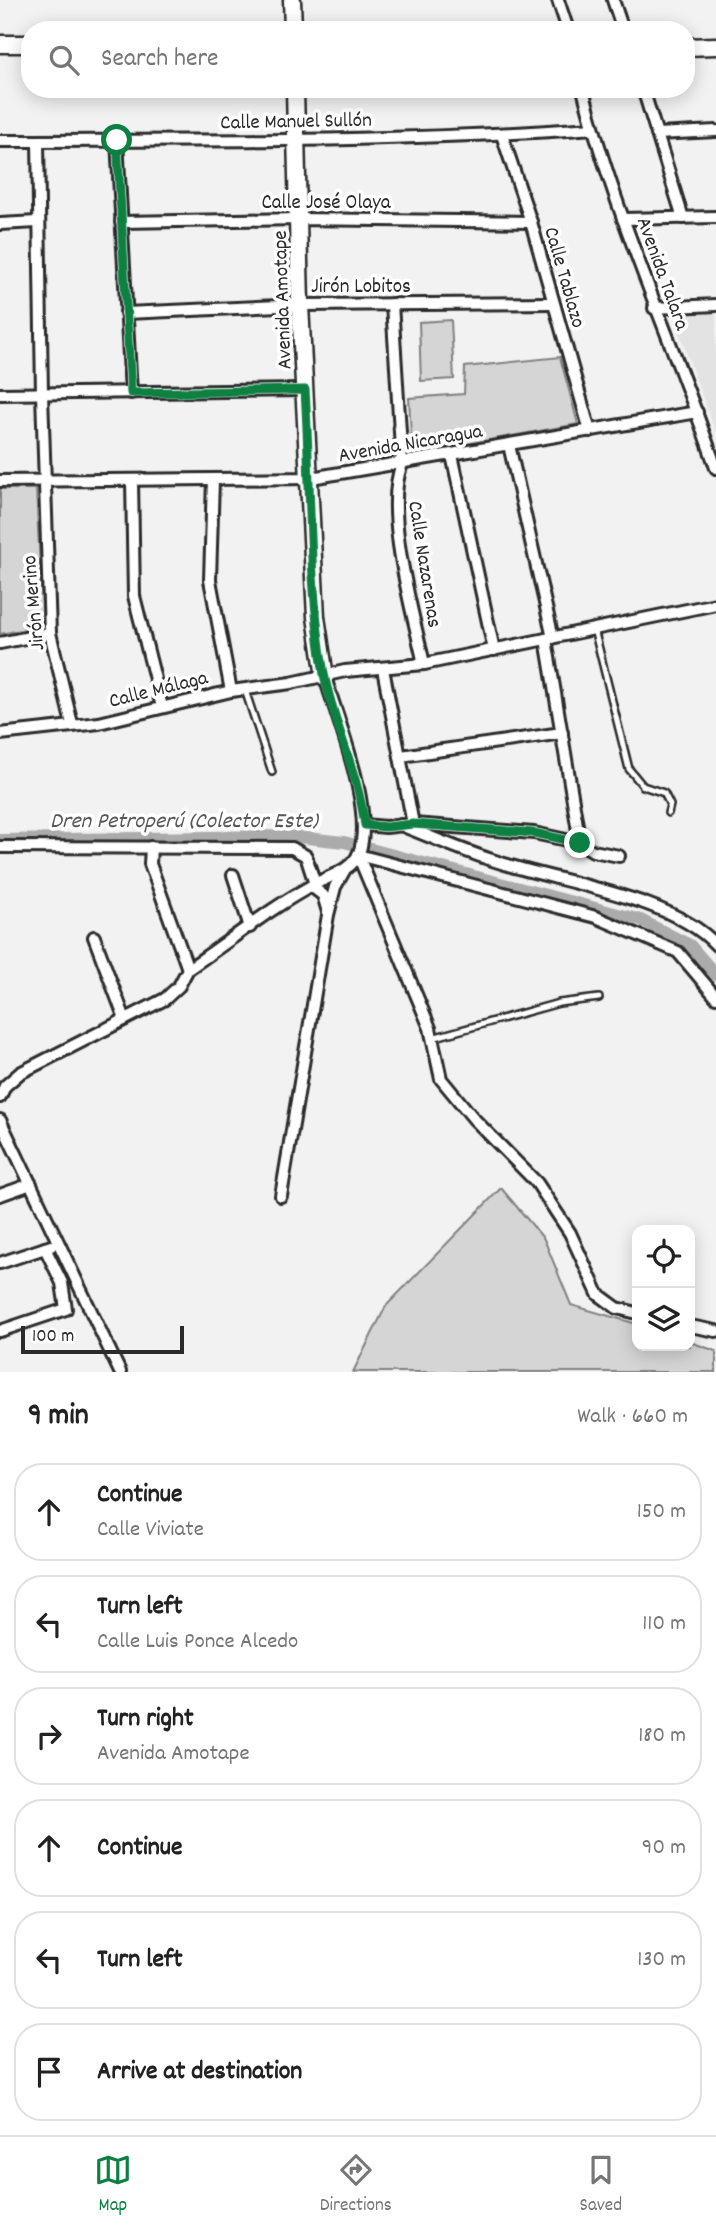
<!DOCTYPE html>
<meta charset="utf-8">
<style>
body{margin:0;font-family:Dekko,sans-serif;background:#f6f6f6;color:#222}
.controls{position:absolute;right:21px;bottom:21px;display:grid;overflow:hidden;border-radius:14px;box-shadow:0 4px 18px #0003}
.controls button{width:63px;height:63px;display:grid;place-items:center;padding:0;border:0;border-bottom:2px solid #e0e0e0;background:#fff;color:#222;font:35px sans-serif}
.scale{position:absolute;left:21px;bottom:18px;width:163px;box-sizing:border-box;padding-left:7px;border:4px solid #2b2b2b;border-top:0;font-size:19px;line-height:24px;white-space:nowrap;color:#2b2b2b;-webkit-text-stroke:5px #fff;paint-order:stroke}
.stop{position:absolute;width:21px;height:21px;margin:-16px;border:5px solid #0b8043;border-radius:50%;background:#fff}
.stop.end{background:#0b8043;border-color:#fff;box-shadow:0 2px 7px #0008}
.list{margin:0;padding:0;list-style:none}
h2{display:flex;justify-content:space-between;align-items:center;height:91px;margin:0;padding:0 28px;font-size:30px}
h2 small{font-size:23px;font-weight:400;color:#767676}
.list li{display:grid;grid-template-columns:46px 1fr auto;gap:21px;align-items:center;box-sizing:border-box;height:98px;margin:0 14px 14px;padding:0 14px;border:2px solid #e0e0e0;border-radius:28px}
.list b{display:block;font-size:26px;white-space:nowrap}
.list p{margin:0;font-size:23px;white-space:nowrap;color:#767676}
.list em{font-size:23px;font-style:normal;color:#767676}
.icon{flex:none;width:38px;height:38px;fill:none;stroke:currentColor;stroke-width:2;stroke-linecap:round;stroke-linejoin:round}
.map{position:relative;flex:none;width:716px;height:1372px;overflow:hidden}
.search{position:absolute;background:#fff;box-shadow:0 4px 18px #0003;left:21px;right:21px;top:21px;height:77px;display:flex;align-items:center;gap:18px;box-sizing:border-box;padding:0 24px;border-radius:28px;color:#767676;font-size:26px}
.sheet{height:763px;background:#fff}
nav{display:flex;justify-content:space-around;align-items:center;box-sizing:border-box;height:98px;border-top:2px solid #e0e0e0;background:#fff;font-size:19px;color:#767676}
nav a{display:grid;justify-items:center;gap:4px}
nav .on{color:#0b8043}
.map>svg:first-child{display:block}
</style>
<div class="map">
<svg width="716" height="1372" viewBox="0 0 716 1372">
<rect width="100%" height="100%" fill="#f2f2f2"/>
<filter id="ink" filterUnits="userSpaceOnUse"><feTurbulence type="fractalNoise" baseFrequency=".0143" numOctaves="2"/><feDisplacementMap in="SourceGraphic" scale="14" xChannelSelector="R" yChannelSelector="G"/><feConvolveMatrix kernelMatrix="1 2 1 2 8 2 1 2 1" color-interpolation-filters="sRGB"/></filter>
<g filter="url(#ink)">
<path fill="#e3e3e3" d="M716 312V434L672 313Z"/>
<g fill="#d5d5d5" stroke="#808080" stroke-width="2">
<path d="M451 320 454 379 421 381 419 322Z"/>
<path d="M560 357 578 424 412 454 409 398 464 394 465 367Z"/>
<path d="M0 489H36L43 626 0 634Z"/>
<path d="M501 1188 544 1239 571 1305 637 1324V1346H690V1342L716 1351V1372H353L386 1306Z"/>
</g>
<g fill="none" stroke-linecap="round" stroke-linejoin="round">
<path stroke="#ababab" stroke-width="12" d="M0 840 288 836 344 842 641 920 690 945 716 975"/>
<defs>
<g id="lane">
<path d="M594 629 629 769 643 786 664 793 670 805 668 813"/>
<path d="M245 690 272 772"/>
<path d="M432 1038 559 1003 599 998"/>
</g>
<g id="street">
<path d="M558 0 568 30"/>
<path d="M613 0 623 30"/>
<path d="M583 89C616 220 673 341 716 468"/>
<path d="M643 89 683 218"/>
<path d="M657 134 716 131"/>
<path d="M502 135 531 222 590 431"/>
<path d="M117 140 131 393"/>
<path d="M0 141C198 140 396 143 593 128"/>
<path d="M38 141 42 394 50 633 72 724"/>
<path d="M623 219 716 217"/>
<path d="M121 222 298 219 531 222"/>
<path d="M0 224 37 222"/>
<path d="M392 304 402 464C383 511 413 613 424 664"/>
<path d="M654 308 716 305"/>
<path d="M126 313 300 305 553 303"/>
<path d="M0 394 305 390"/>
<path d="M509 445 553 638"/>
<path d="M452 455 494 650"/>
<path d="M213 479 210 580 231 691"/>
<path d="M132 480 134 596 162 707"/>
<path d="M0 481 311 478 697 412"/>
<path d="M546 639 580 843"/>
<path d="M0 643 50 633"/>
<path d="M383 669 413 824"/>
<path d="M0 734 99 723 231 691 291 683 345 671 424 664 716 604"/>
<path d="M401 756 562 733"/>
<path d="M365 825 386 827 413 824 534 833 580 843 593 851 619 856"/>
<path d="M401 825C431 837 461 850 492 860 555 882 672 896 716 945"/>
<path d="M0 847 292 848 306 856 315 884"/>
<path d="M151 847 150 864 188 969"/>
<path d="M358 855 430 1028 441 1079 474 1119 537 1183 570 1233 598 1294 617 1308 637 1313"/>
<path d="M358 855 596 917 678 952 716 997"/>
<path d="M233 875 250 927"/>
<path d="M311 886 323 895 328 912"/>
<path d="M94 937 125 1019"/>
<path d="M0 1097 5 1086 20 1073 165 999 179 986 188 969C230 941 271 907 317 883 332 875 352 870 359 853 375 811 338 721 325 677"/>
<path d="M0 1120 120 1372"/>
<path d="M0 1195 31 1184"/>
<path d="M281 1196 328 915 335 887 344 871"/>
<path d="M0 1263 51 1246"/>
<path d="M690 1326 716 1331"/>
<path d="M0 1331 66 1309 62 1283 45 1248"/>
</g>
<g id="secondary">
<path d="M292 0 293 30"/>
<path d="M0 44H30"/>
<path d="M686 47 716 46"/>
<path d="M295 89 300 305 316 617 325 677"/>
</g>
</defs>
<use href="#lane" stroke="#2b2b2b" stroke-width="10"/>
<use href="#street" stroke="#2b2b2b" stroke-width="16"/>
<use href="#secondary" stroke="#2b2b2b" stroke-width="21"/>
<use href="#lane" stroke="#fff" stroke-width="5"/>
<use href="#street" stroke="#fff" stroke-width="10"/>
<use href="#secondary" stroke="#fff" stroke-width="16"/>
</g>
</g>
<g fill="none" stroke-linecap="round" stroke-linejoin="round" filter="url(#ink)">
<path stroke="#0b8043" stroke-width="9" d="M117 140 131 393 305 390C311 484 308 582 324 674 334 725 358 773 365 825L386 827 413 824 534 833 580 843"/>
</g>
<g text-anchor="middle" stroke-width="7" stroke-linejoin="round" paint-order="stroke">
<g font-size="21" fill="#2b2b2b" stroke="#fff">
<text transform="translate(296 120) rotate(-1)" y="7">Calle Manuel Sullón</text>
<text x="326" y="208">Calle José Olaya</text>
<text transform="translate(664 273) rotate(70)" y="7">Avenida Talara</text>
<text transform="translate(566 277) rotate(74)" y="7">Calle Tablazo</text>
<text x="361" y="292">Jirón Lobitos</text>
<text transform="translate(281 300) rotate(-92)" y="7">Avenida Amotape</text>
<text transform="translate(410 442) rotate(-10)" y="7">Avenida Nicaragua</text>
<text transform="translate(426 564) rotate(81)" y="7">Calle Nazarenas</text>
<text transform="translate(32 603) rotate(-95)" y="7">Jirón Merino</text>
<text transform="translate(158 688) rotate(-14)" y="7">Calle Málaga</text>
</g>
<g font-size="23" font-style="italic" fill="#585858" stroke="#fff">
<text x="184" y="827">Dren Petroperú (Colector Este)</text>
</g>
</g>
</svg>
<div class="controls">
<button><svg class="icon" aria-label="locate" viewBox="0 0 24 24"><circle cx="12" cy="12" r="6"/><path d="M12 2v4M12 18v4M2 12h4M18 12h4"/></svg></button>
<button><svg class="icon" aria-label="layers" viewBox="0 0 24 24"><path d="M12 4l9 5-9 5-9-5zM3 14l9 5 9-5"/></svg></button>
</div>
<div class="scale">100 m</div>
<div class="stop" style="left:117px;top:140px"></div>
<div class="stop end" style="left:580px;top:843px"></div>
<div class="search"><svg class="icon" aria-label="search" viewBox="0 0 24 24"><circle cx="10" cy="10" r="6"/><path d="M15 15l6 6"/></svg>Search here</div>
</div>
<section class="sheet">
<h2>9 min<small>Walk · 660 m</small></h2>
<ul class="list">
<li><svg class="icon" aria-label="ahead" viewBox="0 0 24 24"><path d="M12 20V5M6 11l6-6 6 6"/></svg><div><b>Continue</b><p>Calle Viviate</p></div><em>150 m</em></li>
<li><svg class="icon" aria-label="left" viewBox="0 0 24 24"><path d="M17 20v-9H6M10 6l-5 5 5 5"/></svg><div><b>Turn left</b><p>Calle Luis Ponce Alcedo</p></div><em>110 m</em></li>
<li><svg class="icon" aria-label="right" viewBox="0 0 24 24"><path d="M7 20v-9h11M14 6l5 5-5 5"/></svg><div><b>Turn right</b><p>Avenida Amotape</p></div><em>180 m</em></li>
<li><svg class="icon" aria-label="ahead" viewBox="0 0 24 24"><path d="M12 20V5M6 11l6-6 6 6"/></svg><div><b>Continue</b></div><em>90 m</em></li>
<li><svg class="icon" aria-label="left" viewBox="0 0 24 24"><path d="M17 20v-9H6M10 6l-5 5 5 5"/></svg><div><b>Turn left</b></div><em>130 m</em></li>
<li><svg class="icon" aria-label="arrive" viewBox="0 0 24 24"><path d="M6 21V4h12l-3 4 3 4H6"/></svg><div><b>Arrive at destination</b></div></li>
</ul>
</section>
<nav>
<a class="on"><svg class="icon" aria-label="map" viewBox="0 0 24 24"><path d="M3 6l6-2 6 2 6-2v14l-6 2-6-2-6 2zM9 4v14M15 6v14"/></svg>Map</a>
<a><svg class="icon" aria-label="directions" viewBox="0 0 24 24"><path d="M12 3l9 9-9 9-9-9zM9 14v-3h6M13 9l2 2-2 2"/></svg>Directions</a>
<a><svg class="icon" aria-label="saved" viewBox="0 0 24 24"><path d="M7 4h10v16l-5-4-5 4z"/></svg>Saved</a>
</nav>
